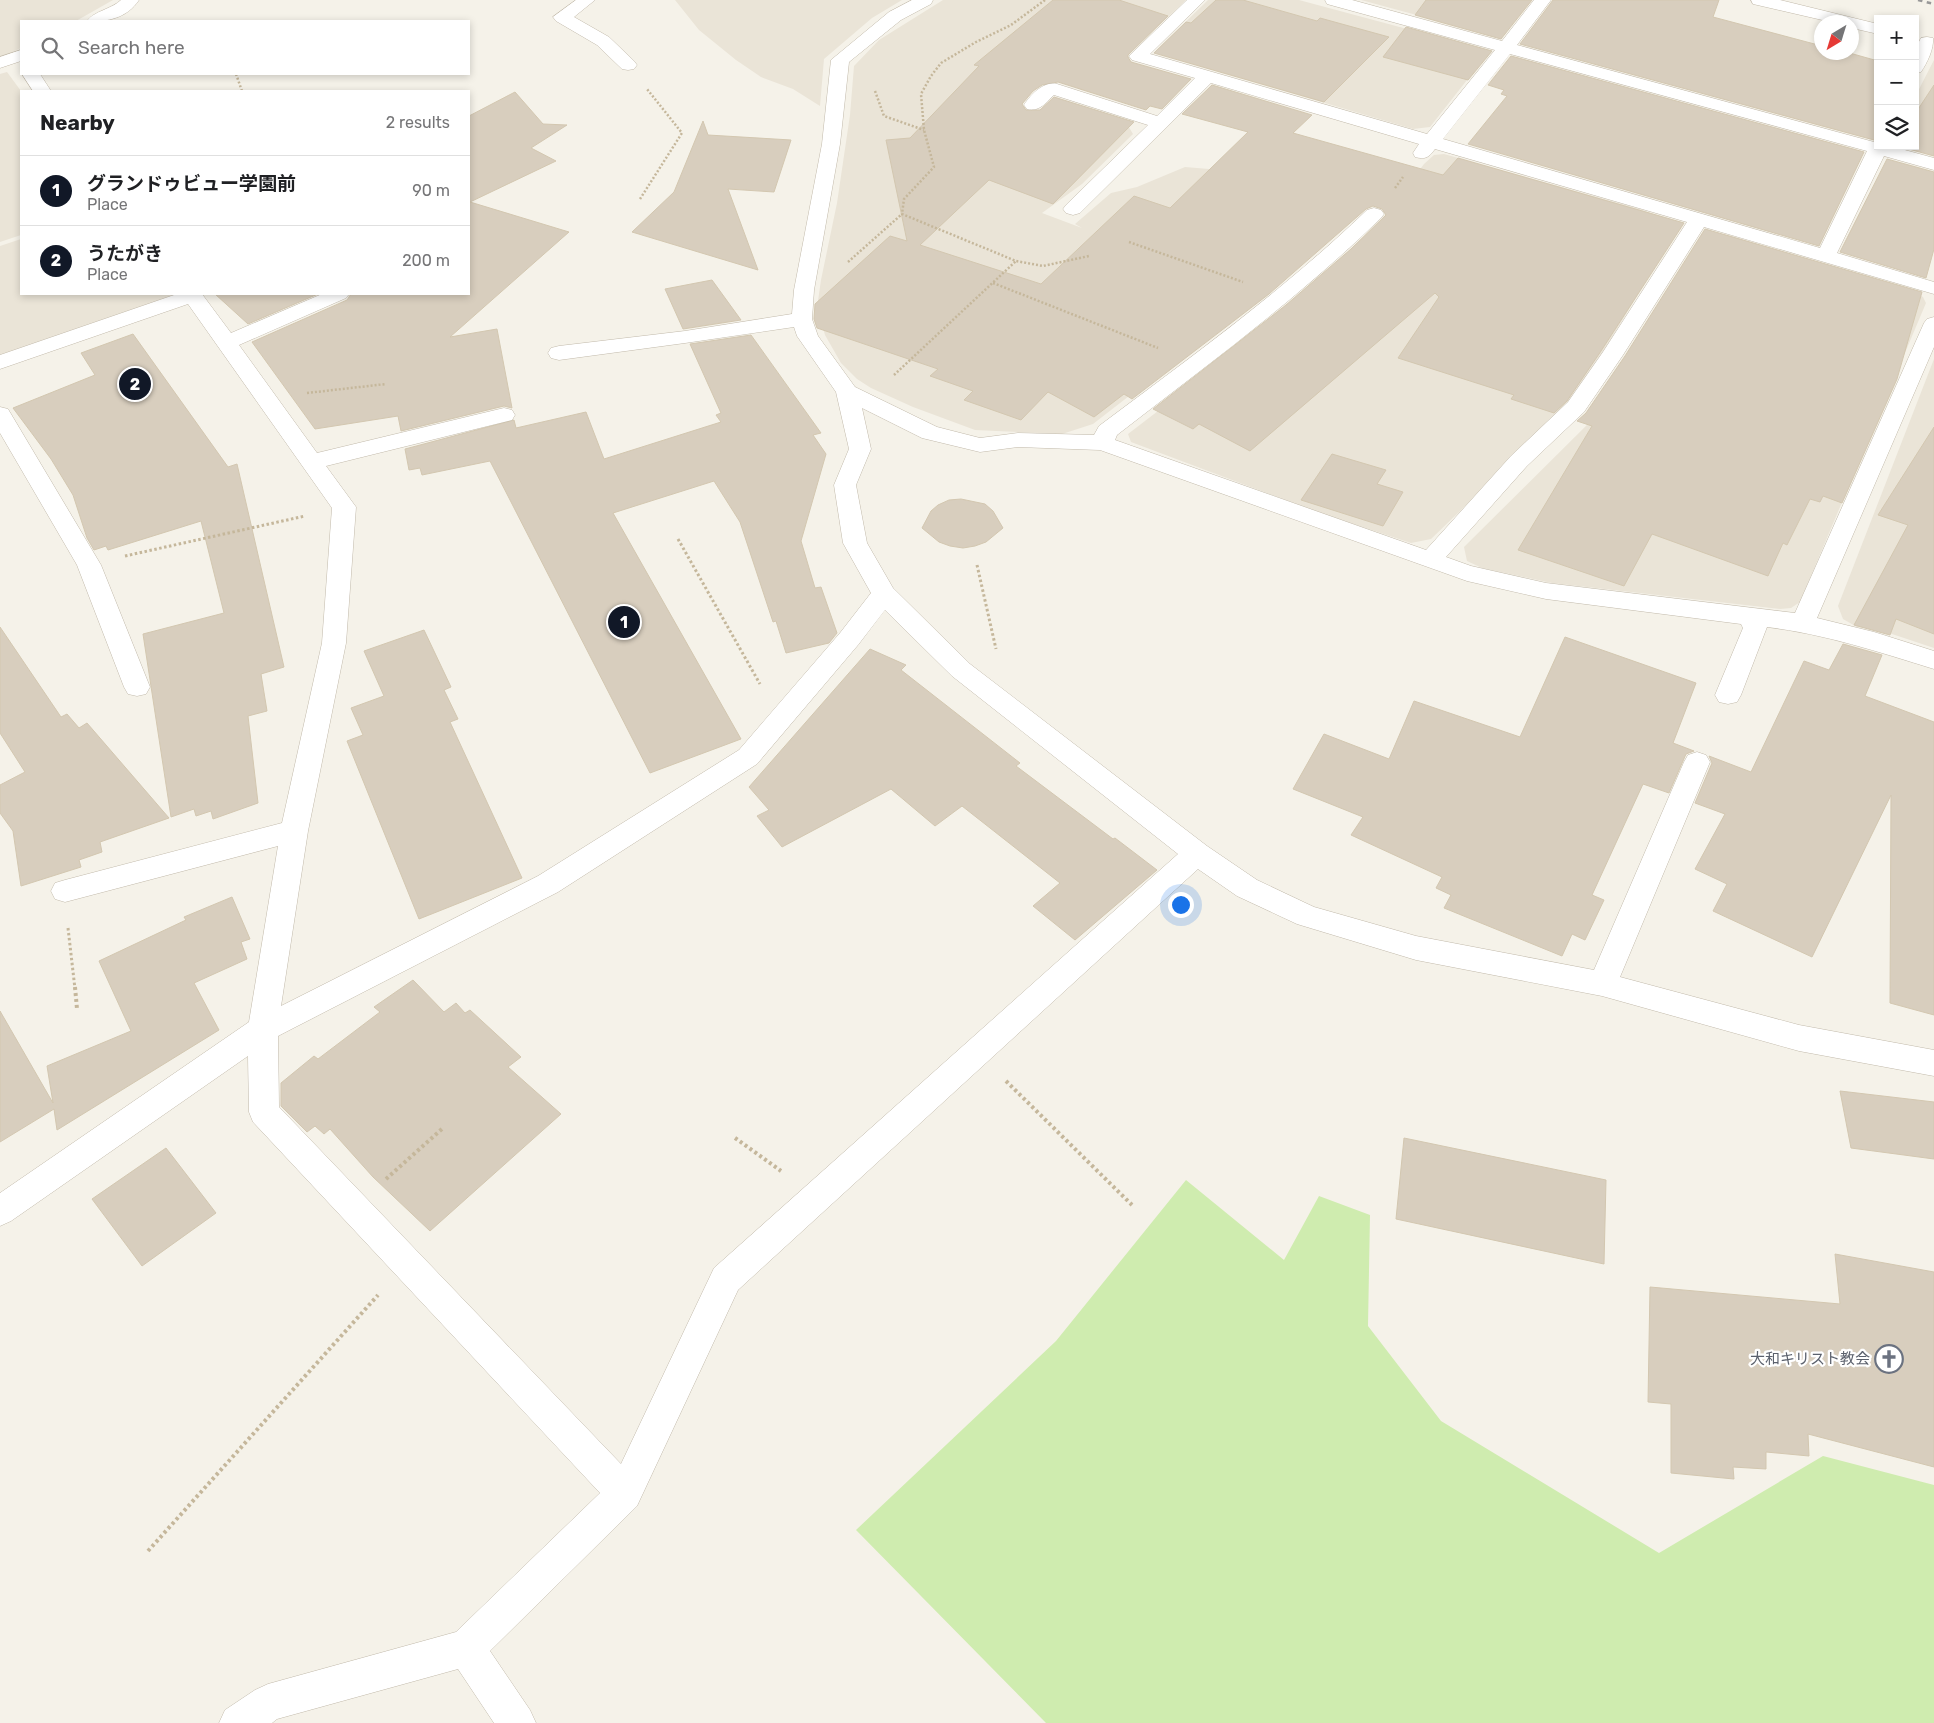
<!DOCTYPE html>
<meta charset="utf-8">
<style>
body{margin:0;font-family:Rubik,"Noto Sans JP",sans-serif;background:#f6f6f6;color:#202124}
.controls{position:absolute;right:15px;top:15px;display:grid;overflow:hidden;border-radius:0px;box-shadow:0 2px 8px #0003}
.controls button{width:45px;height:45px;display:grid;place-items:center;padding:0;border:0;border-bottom:1px solid #e0e0e0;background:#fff;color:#202124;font:25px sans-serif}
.compass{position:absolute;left:1814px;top:15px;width:45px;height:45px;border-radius:50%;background:#fff;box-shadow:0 2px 8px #0003;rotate:218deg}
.you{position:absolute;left:1180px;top:904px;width:18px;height:18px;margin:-12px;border:4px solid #fff;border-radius:50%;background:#1a73e8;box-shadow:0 0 0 8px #1a73e833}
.badge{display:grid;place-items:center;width:32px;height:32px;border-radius:50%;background:#111827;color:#fff;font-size:16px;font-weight:700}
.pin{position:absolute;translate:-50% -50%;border:2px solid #fff;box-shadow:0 1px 5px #0006}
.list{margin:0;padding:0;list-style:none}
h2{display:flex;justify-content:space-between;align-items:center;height:65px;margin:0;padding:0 20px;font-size:21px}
h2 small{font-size:16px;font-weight:400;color:#757577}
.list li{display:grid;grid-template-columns:32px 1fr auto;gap:15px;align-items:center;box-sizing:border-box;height:70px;padding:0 20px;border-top:1px solid #e0e0e0}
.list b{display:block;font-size:19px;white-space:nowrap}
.list p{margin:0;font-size:16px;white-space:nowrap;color:#757577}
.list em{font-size:16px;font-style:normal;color:#757577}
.icon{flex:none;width:28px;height:28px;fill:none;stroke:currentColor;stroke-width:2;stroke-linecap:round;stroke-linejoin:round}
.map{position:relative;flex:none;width:1934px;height:1723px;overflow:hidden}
.search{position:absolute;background:#fff;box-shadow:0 2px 8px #0003;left:20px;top:20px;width:450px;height:55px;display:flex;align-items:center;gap:12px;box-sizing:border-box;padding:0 18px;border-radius:0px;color:#757577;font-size:19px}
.panel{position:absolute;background:#fff;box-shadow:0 2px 8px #0003;left:20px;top:90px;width:450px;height:205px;border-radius:0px}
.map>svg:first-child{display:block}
</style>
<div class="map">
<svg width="1934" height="1723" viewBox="0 0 1934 1723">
<rect width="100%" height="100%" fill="#f5f2e9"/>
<g fill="#eae4d7">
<path d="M0 0H113L76 21H21V48L0 58Z"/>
<path d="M675 0H902L872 18 824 59 820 106 793 89 761 77 736 60 699 30Z"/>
<path d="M943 0H1186L1152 32 1121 56 1138 65 1137 104 1081 90 1071 83 1048 79 1038 80 1019 106 1042 116 1124 119 1133 134 1082 184 1042 213 1082 228 1075 224 1111 193 1137 187 1185 167 1221 170 1258 296 1093 424 1062 434 975 430 913 407 871 388 857 379 841 363 825 335 817 308 821 280 837 203 850 115 854 66 879 40Z"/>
<path d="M1208 0H1299L1478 48 1482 61 1430 127 1413 129 1169 57 1159 50 1162 45Z"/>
<path d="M1361 0H1529L1483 33Z"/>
<path d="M1934 60V156L1900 146H1915V97Z"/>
<path d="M7 72 21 91V235L0 242V74Z"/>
<path d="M1444 154 1640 209 1674 222 1666 248 1587 379 1562 413 1431 539 1411 543 1323 514 1131 442 1128 434 1244 345 1361 248 1424 164 1434 155Z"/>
<path d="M1713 233 1728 235 1915 292 1923 297 1926 303 1800 602 1791 608 1780 609 1552 583 1482 568 1467 561 1464 547 1599 413Z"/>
<path d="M21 239V294H175L79 332 0 360V246Z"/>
<path d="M1934 359V648L1877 629 1857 627 1843 619 1838 606Z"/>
</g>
<path fill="#cfecaf" d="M1186 1180 1284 1260 1319 1196 1370 1215 1368 1326 1441 1421 1659 1553 1823 1456 1934 1485V1723H1046L856 1530 1056 1341Z"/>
<g fill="#d8cebe" stroke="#d3c7b0">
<path d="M1053 0H1119L1168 16 1128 55V57L1131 62 1191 79 1162 109 1150 106 1146 110 1058 82 1042 85 1033 91 1022 104 1026 110H1040L1054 97 1134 122 1053 204 989 180 920 245 1041 284 1134 196 1170 208 1248 132 1182 114 1212 85 1312 115 1293 133 1443 175 1458 158 1684 223 1601 351 1567 401 1554 413 1511 399 1514 395 1398 358 1439 297 1435 293 1250 451 1199 424 1193 429 1153 409 1286 305 1351 249 1386 215 1382 209 1373 206 1366 209 1269 294 1132 399 1124 394 1094 417 1048 392 1021 420 964 400 973 391 930 376 938 369 817 328 814 319 815 304 890 236 907 241 886 140 910 138 979 66 974 65Z"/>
<path d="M1216 0H1243L1317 21 1320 18 1389 37 1324 102 1154 53 1186 22 1191 23Z"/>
<path d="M1426 0H1532L1501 39 1415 15Z"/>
<path d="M1553 0H1719L1713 17 1822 46V52H1846L1878 61V139L1874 140 1520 44Z"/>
<path d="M1406 27 1492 51 1468 80 1383 57Z"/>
<path d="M1511 56 1864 152 1819 246 1468 144 1507 96 1501 94 1504 90 1488 85Z"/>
<path d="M1934 85V156L1898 146H1915V114Z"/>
<path d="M515 92 543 124 567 125 531 148 556 161 470 202 569 232 450 337 497 329 512 408 504 406 401 431 398 416 315 429 252 342 347 300 351 294H469V116Z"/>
<path d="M703 121 708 135 791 140 774 192 728 189 758 270 632 232 674 192Z"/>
<path d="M1887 159 1934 172V249L1926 278 1840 252Z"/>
<path d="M1705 229 1922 292 1897 379 1842 503 1823 496 1820 502 1810 499 1787 545 1783 543 1768 576 1652 534 1624 586 1518 550 1592 426 1577 421 1586 413 1625 356Z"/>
<path d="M712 280 741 320 683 329 665 289Z"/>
<path d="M215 294H318L248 324Z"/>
<path d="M133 334 228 467 237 464 284 667 261 674 267 711 248 716 258 803 213 819 211 811 196 816 194 809 171 817 143 634 224 613 201 521 108 550 106 546 94 550 87 538 73 495 51 459 13 408 95 375 81 353Z"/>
<path d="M751 335 821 433 813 435 826 454 801 541 815 588 821 587 837 633 829 643 786 653 776 621 773 622 740 522 714 481 613 513 741 739 650 773 490 461 422 475 420 468 409 470 405 449 514 420 516 428 586 412 604 459 721 422 716 415 721 413 690 344Z"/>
<path d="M1934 427V634L1896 619 1890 635 1854 625 1908 525 1878 515Z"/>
<path d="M1332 454 1386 470 1377 484 1403 492 1383 526 1301 500Z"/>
<path d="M961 499 985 504 993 511 1003 528 986 542 975 546 963 548 950 546 939 542 922 528 931 511 938 505 949 500Z"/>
<path d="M0 627 61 717 67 714 79 728 87 723 169 818 100 842 102 852 79 860 81 867 21 886 13 831 0 813V785L25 772 0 733Z"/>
<path d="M424 630 451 687 444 690 458 719 450 722 522 878 419 919 347 741 363 735 351 708 384 696 364 651Z"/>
<path d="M1565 637 1696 683 1673 743 1694 751 1686 754 1669 793 1643 784 1592 895 1604 900 1585 940 1572 934 1562 956 1444 908 1451 895 1436 888 1442 877 1351 835 1363 817 1293 789 1324 734 1389 759 1414 701 1520 737Z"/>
<path d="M1843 644 1882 655 1865 696 1934 722V1015L1890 1003 1891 795 1812 957 1713 911 1727 884 1695 869 1725 814 1695 803 1712 763 1709 756 1751 772 1804 661 1829 670Z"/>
<path d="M870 649 906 665 901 670 1020 763 1016 766 1113 839 1115 838 1157 870 1075 940 1033 906 1060 883 962 806 935 826 891 789 782 847 757 816 769 810 749 787Z"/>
<path d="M232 897 250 939 241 942 247 959 194 983 219 1030 57 1130 54 1109 0 1142V1011L53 1103 47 1066 131 1031 99 961 186 920 184 917Z"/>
<path d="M413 980 444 1012 456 1003 465 1013 470 1010 521 1057 508 1067 561 1114 430 1231 373 1177 330 1129 324 1134 315 1126 307 1132 281 1106V1083L314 1056 318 1059 380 1012 374 1007Z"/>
<path d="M1840 1091 1934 1102V1159L1851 1148Z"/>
<path d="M1404 1138 1606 1180 1604 1264 1396 1219Z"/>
<path d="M166 1148 216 1213 142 1266 92 1199Z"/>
<path d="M1835 1254 1934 1272V1467L1808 1434 1809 1456 1766 1452V1469L1733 1467 1734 1479 1671 1473V1404L1648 1402 1650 1287 1840 1304Z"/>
</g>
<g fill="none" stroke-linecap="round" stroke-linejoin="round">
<defs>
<g id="minor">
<path d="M121 0H139C127 18 108 22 87 21 94 11 112 9 121 0Z"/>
<path d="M576 0H595L574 17 609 37 634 61 637 65 634 69 628 70 622 69 597 45 556 21 553 17Z"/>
<path d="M912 0H933L931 4 901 20 849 62 840 144 814 290 812 319 818 336 855 387 937 427 980 438 1018 433 1094 435 1099 426C1191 357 1284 290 1367 210L1374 208 1381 210 1384 214 1381 218C1299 298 1207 365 1117 435L1115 440 1426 550 1511 456 1568 402 1603 352 1687 222 1435 149C1429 157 1426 160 1415 157L1413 153 1419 144 1211 83 1080 213 1073 215 1066 213 1063 209 1066 205 1148 125 1054 95C1045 103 1040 112 1027 109L1024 105C1031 94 1044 81 1057 84L1157 116 1195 78 1132 60 1129 56 1187 0H1205L1150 54 1427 134 1495 50 1327 4 1325 0H1352L1502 41 1534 0H1551L1517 45 1874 142 1878 141V146H1890L1934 158V170L1884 156 1837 253 1934 282V294L1704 227 1623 355 1584 412 1527 466 1446 557 1471 566 1546 583 1795 613 1924 323 1927 319 1934 317V347L1817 618 1874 632 1934 651V669C1879 652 1825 634 1767 627L1741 695 1737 702 1728 704 1719 702 1715 695 1743 628 1741 624 1546 599 1467 581 1100 450 1018 447 980 452 922 438 862 408 871 449 856 485 867 543 893 588 970 664 1207 846 1257 880 1314 907 1416 936 1594 970 1684 762 1688 755 1697 752 1706 755 1710 762 1620 977 1799 1025 1934 1050V1076L1799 1051 1602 996 1416 960 1297 924 1237 896 1198 869 738 1290 637 1506 490 1651 530 1710 536 1723H494L458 1669 277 1719 272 1723H219L225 1710 255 1690 268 1684 456 1632 600 1493 253 1122 249 1112 248 1056 11 1221 0 1226V1193L249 1022 278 846 65 902 55 899 51 891 55 883 65 880 282 823 322 643 332 508 188 304 0 369V355L177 294H202L231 333 322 294H349L346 298 239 345 317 453 504 408 512 410 515 415 512 420 326 466 356 507 346 643 308 831 281 1006 538 876 739 750 840 633 871 593 843 543 834 485 849 449 836 392 797 336 794 327 685 343 559 360 551 358 548 353 551 348 559 346 685 331 792 314 794 290 822 144 831 60 889 12ZM1510 54 1867 151 1820 248 1443 139ZM885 610 952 676 1178 854 714 1268 621 1464 279 1107 278 1036 558 892 757 764 858 645Z"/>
<path d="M1751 0H1780L1878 24V34L1852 28V22H1831L1753 4Z"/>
<path d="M1927 37 1933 38C1934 49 1927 63 1921 72L1915 73V49L1921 38Z"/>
<path d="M21 50V61L0 68V57Z"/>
<path d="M22 74H40L51 91H33Z"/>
<path d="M0 407 8 409 11 414 101 565 150 687 146 694 137 696 128 694 124 687 77 565 0 433Z"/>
</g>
</defs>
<use href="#minor" stroke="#c2baab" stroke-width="1"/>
<g stroke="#c5b79b" stroke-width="2.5" stroke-dasharray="2 2" stroke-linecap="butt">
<path d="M1045 0 1011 25 976 42 941 63 931 76 921 94 924 130 934 167 904 199 902 214 1016 261 1043 266 1089 256"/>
<path d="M236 74 242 91"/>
<path d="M875 91 884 116 924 130"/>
<path d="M1395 188 1403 177"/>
<path d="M640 199 682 133 647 89"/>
<path d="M1129 242 1243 282"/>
<path d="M848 262 902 214"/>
<path d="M993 283 1158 348"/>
<path d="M894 375 1016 261"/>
<path d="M307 393 386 384"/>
</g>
<g stroke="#c5b79b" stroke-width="3" stroke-dasharray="2.5 2.5" stroke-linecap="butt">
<path d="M678 539 760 684"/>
<path d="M125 556 305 516"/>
<path d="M977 565 996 649"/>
<path d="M68 928 75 989"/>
</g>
<g stroke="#c5b79b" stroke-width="4" stroke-dasharray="3 3" stroke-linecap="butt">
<path d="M75 987 77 1009"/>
<path d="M1006 1081 1132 1205"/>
<path d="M735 1138 781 1171"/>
<path d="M386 1179 443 1128"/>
<path d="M148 1551 378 1295"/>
</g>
<use href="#minor" fill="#fff" fill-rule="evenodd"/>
<path stroke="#989898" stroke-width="2.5" stroke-dasharray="4.5 4.5" stroke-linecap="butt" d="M1918 0 1934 4"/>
</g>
<defs>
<symbol id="church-ring" viewBox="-11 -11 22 22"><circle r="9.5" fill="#fff" stroke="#6b7280" stroke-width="1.5"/><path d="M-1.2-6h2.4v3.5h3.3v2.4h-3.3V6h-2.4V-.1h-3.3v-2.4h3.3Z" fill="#6b7280"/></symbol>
</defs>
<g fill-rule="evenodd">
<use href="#church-ring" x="1873" y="1343" width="32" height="32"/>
</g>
<g text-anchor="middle" stroke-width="4.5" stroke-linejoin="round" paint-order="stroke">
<g font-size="15" fill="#5b616d" stroke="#fff" text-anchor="end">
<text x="1870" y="1364">大和キリスト教会</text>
</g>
</g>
</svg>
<div class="controls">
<button>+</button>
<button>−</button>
<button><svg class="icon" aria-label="layers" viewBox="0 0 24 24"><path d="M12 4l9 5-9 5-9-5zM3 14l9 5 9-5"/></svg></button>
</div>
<svg class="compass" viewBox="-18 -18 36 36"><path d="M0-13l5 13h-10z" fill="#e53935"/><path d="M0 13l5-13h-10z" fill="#757577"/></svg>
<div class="you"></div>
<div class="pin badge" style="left:624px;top:622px">1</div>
<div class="pin badge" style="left:135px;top:384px">2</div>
<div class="search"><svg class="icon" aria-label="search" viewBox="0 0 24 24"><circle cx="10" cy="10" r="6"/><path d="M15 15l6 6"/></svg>Search here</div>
<section class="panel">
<h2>Nearby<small>2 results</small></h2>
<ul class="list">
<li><span class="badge">1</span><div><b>グランドゥビュー学園前</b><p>Place</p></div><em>90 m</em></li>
<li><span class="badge">2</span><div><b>うたがき</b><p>Place</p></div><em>200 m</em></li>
</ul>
</section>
</div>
